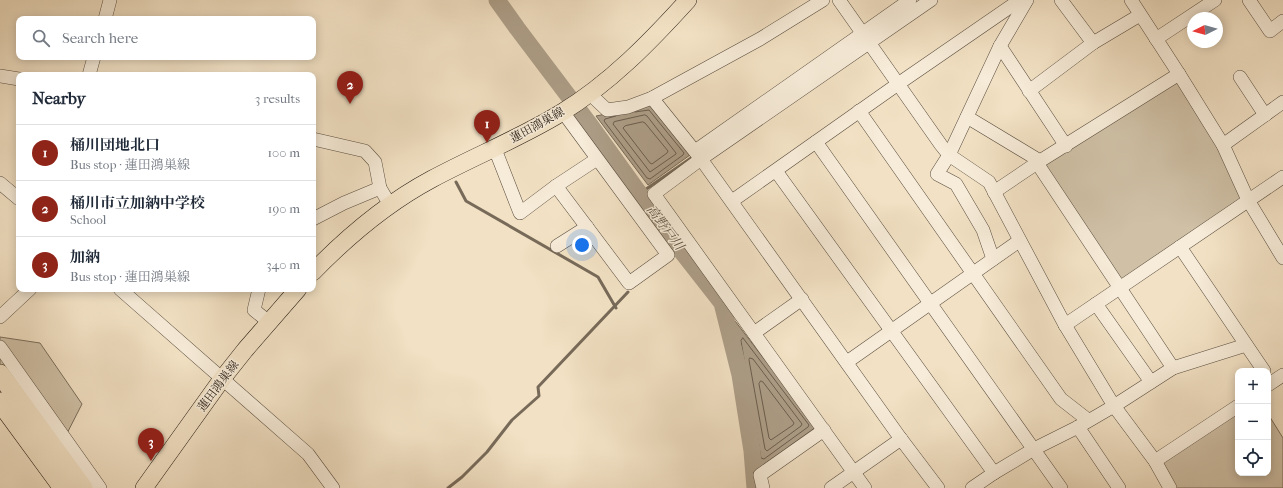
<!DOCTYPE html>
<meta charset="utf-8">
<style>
body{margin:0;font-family:"IM FELL French Canon","Noto Serif JP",serif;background:#f2f2f3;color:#1f2937}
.controls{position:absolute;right:12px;bottom:12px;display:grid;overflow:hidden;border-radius:8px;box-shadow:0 2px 10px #0003}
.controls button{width:36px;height:36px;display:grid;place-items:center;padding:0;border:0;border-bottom:1px solid #e0e1e3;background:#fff;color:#1f2937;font:20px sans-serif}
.compass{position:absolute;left:1187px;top:12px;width:36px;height:36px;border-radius:50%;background:#fff;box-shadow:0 2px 10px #0003;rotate:265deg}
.you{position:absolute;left:582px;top:245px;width:14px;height:14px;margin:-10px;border:3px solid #fff;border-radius:50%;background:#1a73e8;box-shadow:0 0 0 6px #1a73e833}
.badge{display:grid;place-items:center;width:26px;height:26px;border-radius:50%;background:#8f2418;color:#fff;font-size:13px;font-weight:700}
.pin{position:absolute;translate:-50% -33px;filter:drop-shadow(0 1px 2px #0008)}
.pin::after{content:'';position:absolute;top:21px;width:14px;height:12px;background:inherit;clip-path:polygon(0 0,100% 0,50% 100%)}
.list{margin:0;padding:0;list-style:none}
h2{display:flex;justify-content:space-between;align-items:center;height:52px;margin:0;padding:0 16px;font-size:17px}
h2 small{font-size:13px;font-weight:400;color:#747a83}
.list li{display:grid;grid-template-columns:26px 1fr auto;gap:12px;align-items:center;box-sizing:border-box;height:56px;padding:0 16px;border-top:1px solid #e0e1e3}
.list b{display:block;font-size:15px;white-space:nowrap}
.list p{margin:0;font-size:13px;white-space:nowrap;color:#747a83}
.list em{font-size:13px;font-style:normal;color:#747a83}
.icon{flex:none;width:22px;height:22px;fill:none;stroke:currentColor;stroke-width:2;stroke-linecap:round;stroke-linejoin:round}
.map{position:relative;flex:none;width:1283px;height:488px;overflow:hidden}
.search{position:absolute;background:#fff;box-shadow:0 2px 10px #0003;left:16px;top:16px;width:300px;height:44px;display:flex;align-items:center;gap:10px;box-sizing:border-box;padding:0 14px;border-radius:8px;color:#747a83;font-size:15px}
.panel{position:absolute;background:#fff;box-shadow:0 2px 10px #0003;left:16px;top:72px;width:300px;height:220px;border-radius:8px}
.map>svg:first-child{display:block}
</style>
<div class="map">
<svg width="1283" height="488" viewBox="0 0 1283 488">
<rect width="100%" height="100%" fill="#f2e1c4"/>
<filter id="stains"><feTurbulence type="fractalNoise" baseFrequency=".005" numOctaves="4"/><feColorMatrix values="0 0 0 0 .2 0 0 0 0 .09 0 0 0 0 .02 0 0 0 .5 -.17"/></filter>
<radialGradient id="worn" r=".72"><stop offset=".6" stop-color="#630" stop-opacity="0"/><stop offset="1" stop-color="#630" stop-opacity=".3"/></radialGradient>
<g fill="#cfc0a6" stroke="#7a6e5c">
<path d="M1179 74 1248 200 1120 288 1037 163Z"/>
<path d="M0 337 40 343 82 404 58 451 0 397Z"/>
<path d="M1238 406V473H1268V414L1283 438V488H1170L1155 461Z"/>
</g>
<g fill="#ad9e88" stroke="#776a59">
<path d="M650 105 690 155 648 185 596 116Z"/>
<path d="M732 317 816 427 759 468Z"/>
</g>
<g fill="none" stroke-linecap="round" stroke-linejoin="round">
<g stroke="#6a5d4e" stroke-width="1">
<path d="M645 115 647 116 676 153V154L650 172 613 124 614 122Z"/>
<path d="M616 116 605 119 604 121 647 178 650 179 683 155 684 153 649 110 635 112"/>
<path d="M643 122 645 123 668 151 667 153 652 164 650 163 623 128 625 126Z"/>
<path d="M743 338 809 425 808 427 764 459 761 458 741 341Z"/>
<path d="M750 358 753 359 802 424 801 426 767 451 765 449 749 360Z"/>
<path d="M761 381 763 382 794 423 793 425 771 440 769 438 759 384Z"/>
</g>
<g stroke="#776a59" stroke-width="3">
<path d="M456 182 466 201 598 277 616 308"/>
<path d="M639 194 694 156"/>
<path d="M448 488 462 477 487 452 512 420 539 396 538 387 628 292"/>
</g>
<path stroke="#ad9e88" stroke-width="17" d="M497 0 517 28 588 122 675 243 722 303 740 375 752 451 755 488"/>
<defs>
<g id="minor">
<path d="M839 0 941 145 949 155 989 182 1065 325 1114 406 1155 461 1170 488"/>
<path d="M1061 0 1093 43"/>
<path d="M1131 0 1179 74 1223 145 1248 200 1283 258"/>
<path d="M1249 0 1270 31 1283 21"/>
<path d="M105 19 110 0"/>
<path d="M1156 39 1215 0"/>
<path d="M1000 46 1066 146"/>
<path d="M89 75 94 57"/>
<path d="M0 76 19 79"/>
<path d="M1240 77 1265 115"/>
<path d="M1029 91 1093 43 1140 15"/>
<path d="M589 93 607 110 628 107 652 98 760 39 823 0"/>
<path d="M652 98 701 159 901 439 938 488"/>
<path d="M859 111 1061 399 1088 420"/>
<path d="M563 112 668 255 629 283 556 186 597 159"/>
<path d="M967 117 1040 161"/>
<path d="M313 139 365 151 375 162 380 188 390 205"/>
<path d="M816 142 1061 488"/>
<path d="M1223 145 1283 102"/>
<path d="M495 149 520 213 556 186"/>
<path d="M695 151 910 0"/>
<path d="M1037 163 1173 368"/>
<path d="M776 171 994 473"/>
<path d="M0 183 19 199"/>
<path d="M994 192 1040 161 1179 74"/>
<path d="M732 201 898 84 1020 0"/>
<path d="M313 219 344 203 380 188"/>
<path d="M557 246 587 227"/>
<path d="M1180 247 1264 371"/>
<path d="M993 259 983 230 956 184 937 174 949 155 1000 46 1027 0"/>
<path d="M120 289 308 454 333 488"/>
<path d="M259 289 254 310 269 322"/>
<path d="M1096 304 1151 382"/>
<path d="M0 317 30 289"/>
<path d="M1065 325 1283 177"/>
<path d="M754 333 802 299"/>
<path d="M0 347 100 488"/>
<path d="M847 362 1019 241"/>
<path d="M1268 385 1283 375"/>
<path d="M1078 427 1119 488"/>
<path d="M1155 461 1238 406"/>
<path d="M763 488 760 475 824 430"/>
<path d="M831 488 901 439"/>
<path d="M865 488 654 194 701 159 931 0"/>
<path d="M972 488 994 473 1034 449 1078 427 1114 406 1173 368 1246 345"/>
</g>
<g id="major">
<path d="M313 272C348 236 387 203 432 179 475 156 520 138 561 113 610 83 650 42 688 0"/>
<path d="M144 488 222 379 245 350 298 289"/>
</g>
<g id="highway">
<path d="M0 374 83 488"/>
<path d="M0 402 63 488"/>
</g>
</defs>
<use href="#minor" stroke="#594d3f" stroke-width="14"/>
<use href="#major" stroke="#261c13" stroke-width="18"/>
<use href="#highway" stroke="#261c13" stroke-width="20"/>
<use href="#minor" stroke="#f7ecd9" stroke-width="13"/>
<use href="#major" stroke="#f2e1c4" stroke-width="17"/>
<use href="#highway" stroke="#f2e1c4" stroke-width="19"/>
</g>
<g text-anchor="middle" stroke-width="3" stroke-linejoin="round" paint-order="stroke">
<g font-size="12" fill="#261c13" stroke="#f7ecd9">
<text transform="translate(537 125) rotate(-29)" y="4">蓮田鴻巣線</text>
<text transform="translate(218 386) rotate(-53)" y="4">蓮田鴻巣線</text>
</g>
<g font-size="13" font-style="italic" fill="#5c5042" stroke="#f7ecd9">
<text transform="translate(666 227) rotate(53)" y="5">高野戸川</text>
</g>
</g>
<rect width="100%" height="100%" filter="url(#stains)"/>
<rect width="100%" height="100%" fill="url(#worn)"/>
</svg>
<div class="controls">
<button>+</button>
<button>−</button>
<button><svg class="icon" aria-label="locate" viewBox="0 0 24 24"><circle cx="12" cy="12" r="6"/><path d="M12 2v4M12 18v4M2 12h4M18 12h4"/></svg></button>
</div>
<svg class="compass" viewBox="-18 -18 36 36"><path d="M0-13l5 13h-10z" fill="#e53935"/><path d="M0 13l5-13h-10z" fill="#747a83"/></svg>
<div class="you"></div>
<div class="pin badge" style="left:487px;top:143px">1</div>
<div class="pin badge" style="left:350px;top:104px">2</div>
<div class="pin badge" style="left:151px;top:461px">3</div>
<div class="search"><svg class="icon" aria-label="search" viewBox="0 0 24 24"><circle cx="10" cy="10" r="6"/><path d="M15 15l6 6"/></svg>Search here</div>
<section class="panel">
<h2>Nearby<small>3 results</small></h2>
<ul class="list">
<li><span class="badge">1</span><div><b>桶川団地北口</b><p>Bus stop · 蓮田鴻巣線</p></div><em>100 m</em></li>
<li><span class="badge">2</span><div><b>桶川市立加納中学校</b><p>School</p></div><em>190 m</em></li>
<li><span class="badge">3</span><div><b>加納</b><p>Bus stop · 蓮田鴻巣線</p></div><em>340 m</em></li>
</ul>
</section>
</div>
